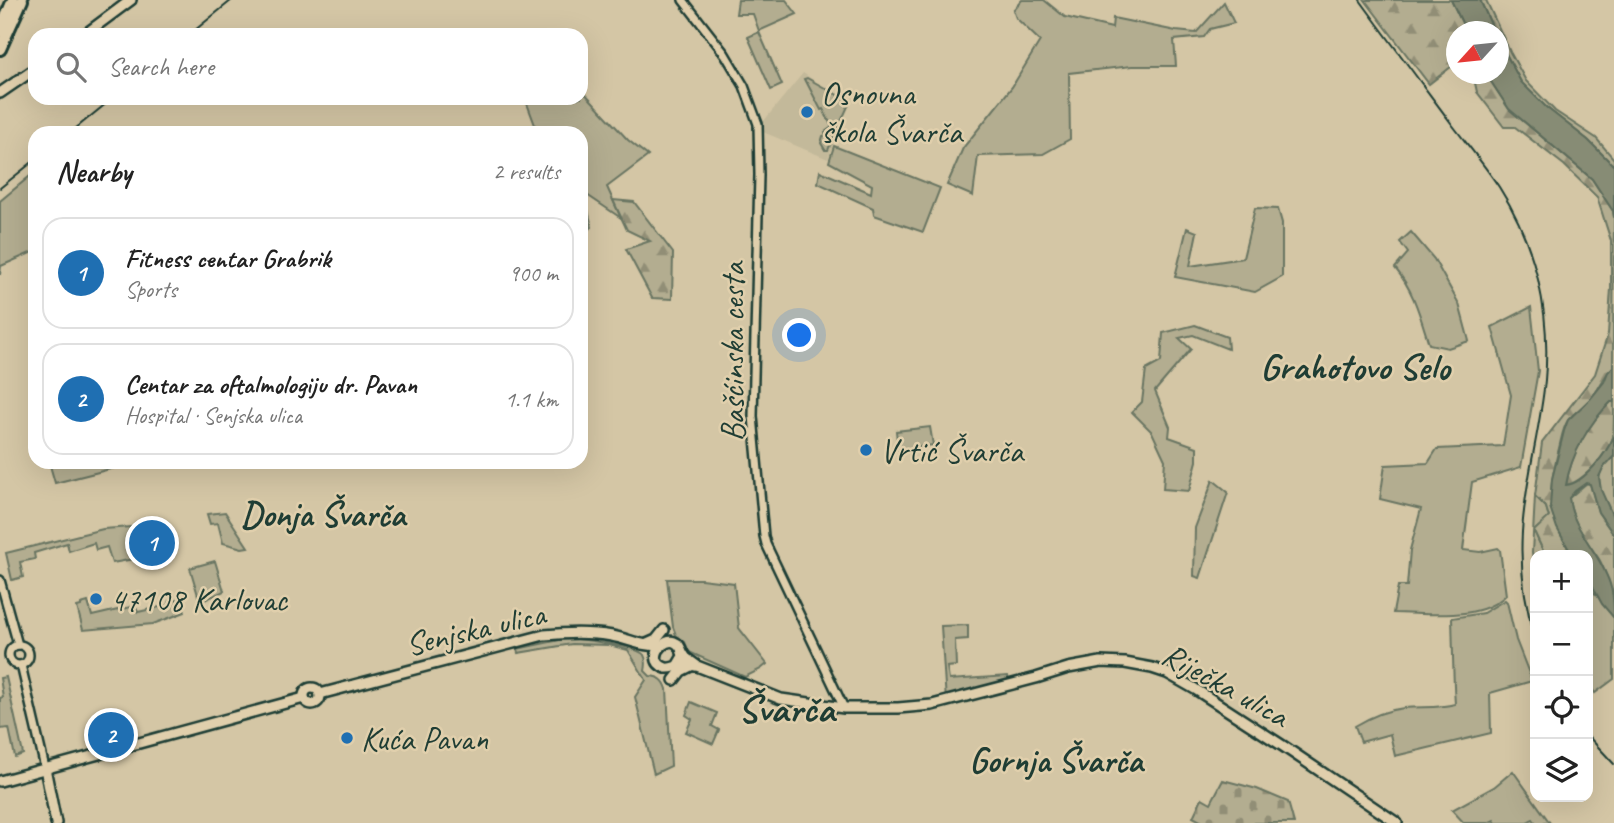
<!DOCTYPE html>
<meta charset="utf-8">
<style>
body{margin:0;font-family:Caveat,sans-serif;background:#f2f2f2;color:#222}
.controls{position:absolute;right:21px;bottom:21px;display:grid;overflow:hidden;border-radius:14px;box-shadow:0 7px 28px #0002}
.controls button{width:63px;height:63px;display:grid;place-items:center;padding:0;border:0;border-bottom:2px solid #e0e0e0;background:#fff;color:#222;font:35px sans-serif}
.compass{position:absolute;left:1446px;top:21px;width:63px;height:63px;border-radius:50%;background:#fff;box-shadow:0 7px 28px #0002;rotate:243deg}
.you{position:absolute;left:800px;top:336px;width:24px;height:24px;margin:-18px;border:5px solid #fff;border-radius:50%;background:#1a73e8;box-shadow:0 0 0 10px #1a73e833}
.badge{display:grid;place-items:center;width:46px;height:46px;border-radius:50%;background:#1f6fb2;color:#fff;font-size:23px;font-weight:700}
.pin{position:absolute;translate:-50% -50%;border:4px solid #fff;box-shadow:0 2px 7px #0006}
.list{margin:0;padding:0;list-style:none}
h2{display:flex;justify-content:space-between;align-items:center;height:91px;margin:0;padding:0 28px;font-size:30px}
h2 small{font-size:23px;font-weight:400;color:#767676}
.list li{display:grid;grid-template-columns:46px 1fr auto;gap:21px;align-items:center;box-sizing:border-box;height:112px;margin:0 14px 14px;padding:0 14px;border:2px solid #e0e0e0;border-radius:21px}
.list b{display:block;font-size:26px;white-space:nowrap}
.list p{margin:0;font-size:23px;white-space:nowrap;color:#767676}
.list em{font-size:23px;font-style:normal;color:#767676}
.icon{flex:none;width:38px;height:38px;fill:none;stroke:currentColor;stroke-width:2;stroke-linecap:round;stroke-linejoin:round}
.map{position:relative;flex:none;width:1614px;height:823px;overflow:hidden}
.search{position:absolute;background:#fff;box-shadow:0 7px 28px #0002;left:28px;top:28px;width:560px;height:77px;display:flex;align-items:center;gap:18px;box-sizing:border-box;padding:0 24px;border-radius:21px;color:#767676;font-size:26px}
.panel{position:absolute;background:#fff;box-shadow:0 7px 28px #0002;left:28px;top:126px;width:560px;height:343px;border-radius:21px}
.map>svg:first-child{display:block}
</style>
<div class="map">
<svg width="1614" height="823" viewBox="0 0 1614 823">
<defs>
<pattern id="forest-firs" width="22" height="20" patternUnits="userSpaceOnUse" patternTransform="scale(1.75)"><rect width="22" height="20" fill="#b3ad90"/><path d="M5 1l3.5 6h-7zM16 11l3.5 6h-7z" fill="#918e76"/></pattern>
<pattern id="cemetery-stones" width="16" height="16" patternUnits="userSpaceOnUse" patternTransform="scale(1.75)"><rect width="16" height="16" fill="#b3ad90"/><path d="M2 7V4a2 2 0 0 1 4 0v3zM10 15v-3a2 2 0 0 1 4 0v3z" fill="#918e76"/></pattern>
</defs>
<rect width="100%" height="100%" fill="#d4c6a5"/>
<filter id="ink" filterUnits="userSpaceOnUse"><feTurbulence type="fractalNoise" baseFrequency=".0143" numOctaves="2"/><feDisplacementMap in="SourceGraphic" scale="14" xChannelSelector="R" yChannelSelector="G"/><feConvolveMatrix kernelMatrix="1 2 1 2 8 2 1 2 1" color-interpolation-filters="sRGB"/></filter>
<g filter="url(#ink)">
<path fill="#c3b99a" d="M803 73 847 103 828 159 763 132V122Z"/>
<g fill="#b3ad90" stroke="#697562" stroke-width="2">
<path d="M738 0H786L797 14 759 31 753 14H736Z"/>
<path d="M1022 0H1044L1065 17 1112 28 1113 18 1176 31 1196 33 1224 2 1234 23 1210 29 1204 37 1174 40 1176 66H1132L1069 73 1070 139 1043 154 978 156 973 196 947 185 963 148 1012 87 1040 41 1016 18 1013 10Z"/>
<path d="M759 32 782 85 771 90 748 37Z"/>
<path d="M807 78 850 102 828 150H825L821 143 823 136 826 135 825 132 832 127 823 109 821 110 807 83H806L804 79Z"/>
<path d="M581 89 628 140 648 156 607 187 621 218 584 193 592 227 581 235V133H538L525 98H581Z"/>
<path d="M834 146 940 188 923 232 874 215 873 208 818 183 820 171 871 193 872 185 829 162Z"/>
<path d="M35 172V251L1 266 0 275V201Z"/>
<path d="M1255 208 1278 209 1282 223V277L1255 292 1175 277 1187 228 1197 232 1190 266 1243 258Z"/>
<path d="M1411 232 1434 259 1459 304 1469 341 1448 348 1429 344C1420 316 1414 291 1395 268L1408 253 1400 242Z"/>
<path d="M1531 307 1538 371 1521 467 1472 482 1463 550 1480 552 1498 548 1500 550 1506 595C1479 622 1428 613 1393 613L1398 586H1407L1410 550 1421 509 1380 499 1385 465 1428 463 1437 449 1503 446 1511 395 1492 327Z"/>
<path d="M1195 325 1227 337 1228 349 1193 335 1179 338 1191 349 1155 391 1170 427 1169 437 1197 447V461L1189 491 1163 489 1165 460 1152 432 1132 412 1142 402 1146 370 1161 362 1163 333Z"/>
<path d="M930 427 933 445 898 450 896 431Z"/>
<path d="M1614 456V519C1608 504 1593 485 1602 469 1605 465 1610 460 1614 456Z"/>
<path d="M49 462H138L55 483Z"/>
<path d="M1213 480 1228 492 1200 578 1194 576 1195 528Z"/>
<path d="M1535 496 1546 507 1549 518 1534 531 1545 555H1535V577L1532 553Z"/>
<path d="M225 512 248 547 242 548 223 543 218 523 210 524 207 514Z"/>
<path d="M160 525 143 530V534L129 540 134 559 112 563 107 547 96 550 94 543 69 551 67 543 34 553 35 559 20 562 23 577 12 580 6 553 103 529Z"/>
<path d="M215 561 224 591 200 602 190 568Z"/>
<path d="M667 579H701L734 583 739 628 767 664 761 669 745 677 689 652 685 642 676 635 673 627Z"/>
<path d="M1588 590 1596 594 1614 618V679L1595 693 1588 684Z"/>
<path d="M182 599 185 612 153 624 83 630 77 607 81 606V604L88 602 92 616 135 606 138 612 169 605 170 601Z"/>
<path d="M1505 600 1507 602 1516 640 1532 681 1490 693 1491 733 1395 756 1390 734 1361 742 1355 726C1370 717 1386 710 1404 708 1421 706 1438 709 1455 704 1453 676 1453 647 1452 618L1483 613Z"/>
<path d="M968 625V639L955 640 956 666 947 667 949 680 1008 676 1009 685 946 701 941 626Z"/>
<path d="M569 638C583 640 636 645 644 655 647 660 646 666 645 671L650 676C660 677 664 680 667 689L671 766 654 774 635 697 646 680 628 650 609 645 572 644 518 653 517 649Z"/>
<path d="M6 677 23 754 15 757 9 728 0 729V698L3 697 0 678Z"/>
<path d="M691 702 717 713 712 726 719 730 713 744 686 732 692 719 686 715Z"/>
<path d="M1513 771 1550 823H1536L1533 819 1525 823H1496L1494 820 1488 823H1464L1452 810 1494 787Z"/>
</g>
<g fill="url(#forest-firs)" stroke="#697562" stroke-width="2">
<path d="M1365 0H1451L1466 31 1456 32V63L1429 84Z"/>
<path d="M1480 0H1486L1510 52 1526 81 1555 111 1596 138 1614 159V166L1588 140 1547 108 1521 82 1499 41 1498 32 1494 31Z"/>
<path d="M1473 74H1486L1509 109 1592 179 1613 211 1614 217 1613 367C1604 375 1600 388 1592 398 1585 406 1573 413 1568 420 1562 429 1561 442 1558 452 1546 497 1548 515 1572 555H1545L1534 531 1549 517 1546 507 1535 496 1542 443 1595 374 1608 334 1611 288V241L1597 197 1564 165 1515 127H1504L1477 92Z"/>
<path d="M613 200 634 202 673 253 672 299 652 298 626 249 650 241 627 230Z"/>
<path d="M1611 402H1614C1614 413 1614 427 1613 437 1609 453 1582 483 1566 485 1571 455 1588 423 1611 402Z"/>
<path d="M1587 483 1590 484 1598 512 1614 535V596C1608 584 1606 571 1599 559 1586 540 1571 521 1569 498Z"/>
</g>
<path fill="url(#cemetery-stones)" stroke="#697562" stroke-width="2" d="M1223 780 1257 789 1288 802 1294 823H1204L1193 817 1202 798 1211 803Z"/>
<g fill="#878c75" stroke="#5d6c5b" stroke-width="2">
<path d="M1451 0H1480L1494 31H1466Z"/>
<path d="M1499 41 1521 82 1547 108 1588 140 1614 166V217L1613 211 1592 179 1509 109 1486 74H1498Z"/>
<path d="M1614 362V402H1611C1589 423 1571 455 1566 485 1584 484 1607 452 1614 436V456L1603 468 1599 477 1601 490 1614 519V535L1598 512 1590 484 1586 483 1575 491 1569 498C1572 527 1595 548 1606 574 1613 588 1614 602 1614 618L1602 604 1588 578V555H1572L1557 528 1550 507 1552 479 1564 431 1568 420 1591 398 1604 382 1608 372 1613 367Z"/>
</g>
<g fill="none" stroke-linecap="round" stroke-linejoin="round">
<defs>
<g id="minor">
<path d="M683 0 725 54 744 86 758 124 759 175 753 416 764 536 766 544 844 708"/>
<path d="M0 580 18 645"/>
<circle cx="19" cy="655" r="10"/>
<path d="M21 665 45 768"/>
</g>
<g id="major">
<path d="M84 35 131 0"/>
<path d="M0 93 35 69"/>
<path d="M647 644 656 640 664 630"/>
<path d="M682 652 686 658 697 666 781 699 844 708H898L932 705 1036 678 1068 668 1101 662 1125 663 1152 668 1167 673 1195 689 1283 746 1397 823"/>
<path d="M677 666 683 656C677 621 639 659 666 668 672 669 677 665 683 665 687 664 691 665 695 666"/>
<path d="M674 680 681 671 691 666"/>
<circle cx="312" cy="696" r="8"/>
<path d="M320 694 544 635C566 633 589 632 612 636 629 639 644 648 662 645"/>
<path d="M45 768 56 823"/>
<path d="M0 781 304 698"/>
</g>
<g id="highway">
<path d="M0 31 13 0"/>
<path d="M0 49 22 0"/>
</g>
</defs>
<use href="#minor" stroke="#1f3d34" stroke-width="12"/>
<use href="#major" stroke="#1f3d34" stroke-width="14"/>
<use href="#highway" stroke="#1f3d34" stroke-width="16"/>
<use href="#minor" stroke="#e0cfac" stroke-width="7"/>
<use href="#major" stroke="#e0cfac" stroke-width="9"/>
<use href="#highway" stroke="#e0cfac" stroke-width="10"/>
<g stroke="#1f3d34" stroke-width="2">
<path d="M1360 0C1389 40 1419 80 1448 119 1465 142 1484 164 1499 187 1536 244 1551 314 1545 380 1540 431 1525 481 1522 532 1520 567 1524 603 1535 637"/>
<path d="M189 35 232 0"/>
<path d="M70 133 113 98"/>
<path d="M0 188 35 160"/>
<path d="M1588 736 1614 764"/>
</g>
</g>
</g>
<g fill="#1f6fb2" stroke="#e0cfac" stroke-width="2.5">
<circle cx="807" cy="112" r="7"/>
<circle cx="866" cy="450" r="7"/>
<circle cx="96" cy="599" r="7"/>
<circle cx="347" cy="738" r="7"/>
</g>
<g text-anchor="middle" stroke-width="5" stroke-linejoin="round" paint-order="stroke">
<g font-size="33" fill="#1f3d34" stroke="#e0cfac" text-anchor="start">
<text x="821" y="105">Osnovna<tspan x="821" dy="38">škola Švarča</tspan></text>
<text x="880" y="462">Vrtić Švarča</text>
<text x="110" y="611">47108 Karlovac</text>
<text x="361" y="750">Kuća Pavan</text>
</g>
<g font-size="33" fill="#1f3d34" stroke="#e0cfac">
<text transform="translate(732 352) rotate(-90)" y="12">Bašćinska cesta</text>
<text transform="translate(475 628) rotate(-13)" y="12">Senjska ulica</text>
<text transform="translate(1226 684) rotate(29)" y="12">Riječka ulica</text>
</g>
<g font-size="35" font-weight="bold" fill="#1f3d34" stroke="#e0cfac">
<text x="323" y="526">Donja Švarča</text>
<text x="1056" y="772">Gornja Švarča</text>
</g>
<g font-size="37" font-weight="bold" fill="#1f3d34" stroke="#e0cfac">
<text x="1355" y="379">Grahotovo Selo</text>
</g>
<g font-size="40" font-weight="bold" fill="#1f3d34" stroke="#e0cfac">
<text x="786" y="722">Švarča</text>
</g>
</g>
</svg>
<div class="controls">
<button>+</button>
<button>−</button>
<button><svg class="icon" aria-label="locate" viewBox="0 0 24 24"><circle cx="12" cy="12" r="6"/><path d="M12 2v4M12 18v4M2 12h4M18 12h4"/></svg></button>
<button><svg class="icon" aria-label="layers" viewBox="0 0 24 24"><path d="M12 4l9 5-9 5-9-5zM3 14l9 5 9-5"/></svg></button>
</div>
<svg class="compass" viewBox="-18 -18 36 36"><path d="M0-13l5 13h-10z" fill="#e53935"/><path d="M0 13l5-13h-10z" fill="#767676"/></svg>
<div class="you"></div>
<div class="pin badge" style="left:152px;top:543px">1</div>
<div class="pin badge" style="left:111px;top:735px">2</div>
<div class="search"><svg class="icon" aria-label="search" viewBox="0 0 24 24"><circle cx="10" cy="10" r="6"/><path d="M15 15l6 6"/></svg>Search here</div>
<section class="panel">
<h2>Nearby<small>2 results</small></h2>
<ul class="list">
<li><span class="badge">1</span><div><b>Fitness centar Grabrik</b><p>Sports</p></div><em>900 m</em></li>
<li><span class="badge">2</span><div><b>Centar za oftalmologiju dr. Pavan</b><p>Hospital · Senjska ulica</p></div><em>1.1 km</em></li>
</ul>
</section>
</div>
